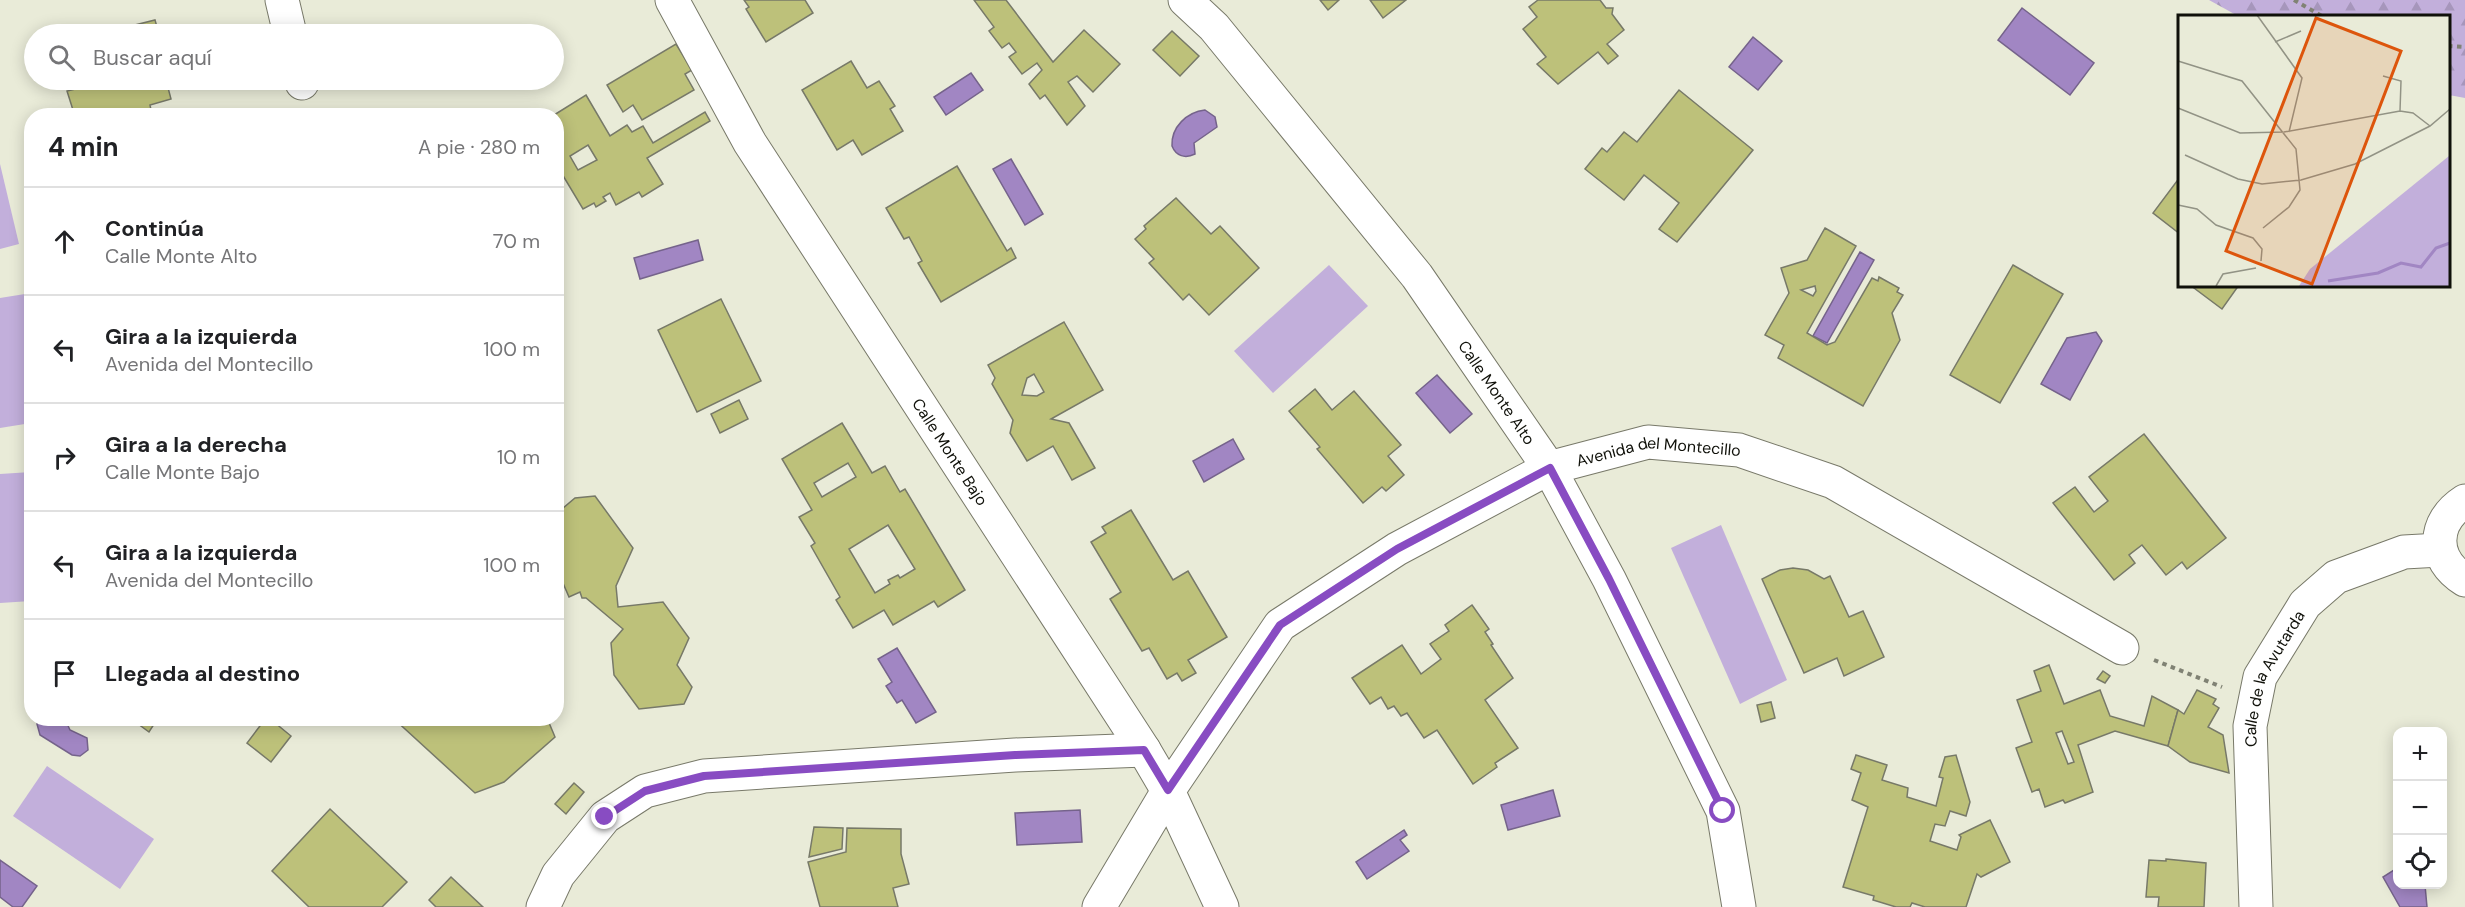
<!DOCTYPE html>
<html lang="es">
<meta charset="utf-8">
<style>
body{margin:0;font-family:"DM Sans",sans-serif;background:#f6f6f6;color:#202124}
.controls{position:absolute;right:18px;bottom:18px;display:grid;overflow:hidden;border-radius:12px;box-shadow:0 3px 15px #0003}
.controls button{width:54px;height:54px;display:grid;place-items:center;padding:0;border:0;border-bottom:2px solid #e0e0e0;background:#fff;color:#202124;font:30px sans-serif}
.stop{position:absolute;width:18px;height:18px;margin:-14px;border:4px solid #884cc2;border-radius:50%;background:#fff}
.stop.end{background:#884cc2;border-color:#fff;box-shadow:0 2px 6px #0008}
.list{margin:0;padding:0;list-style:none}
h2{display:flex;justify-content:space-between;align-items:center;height:78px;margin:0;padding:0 24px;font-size:26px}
h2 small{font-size:20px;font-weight:400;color:#757577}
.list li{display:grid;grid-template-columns:39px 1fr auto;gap:18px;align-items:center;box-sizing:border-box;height:108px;padding:0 24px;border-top:2px solid #e0e0e0}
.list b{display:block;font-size:22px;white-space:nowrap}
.list p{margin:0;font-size:20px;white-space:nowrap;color:#757577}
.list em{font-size:20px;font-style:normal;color:#757577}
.icon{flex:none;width:33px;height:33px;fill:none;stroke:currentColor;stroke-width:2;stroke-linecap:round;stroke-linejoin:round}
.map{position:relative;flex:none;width:2465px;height:907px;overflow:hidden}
.search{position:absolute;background:#fff;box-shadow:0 3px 15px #0003;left:24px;top:24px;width:540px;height:66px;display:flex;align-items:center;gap:15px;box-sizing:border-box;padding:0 21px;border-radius:33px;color:#757577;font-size:22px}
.panel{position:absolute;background:#fff;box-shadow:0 3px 15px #0003;left:24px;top:108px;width:540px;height:618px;border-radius:24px}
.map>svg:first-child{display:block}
</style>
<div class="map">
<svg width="2465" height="907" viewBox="0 0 2465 907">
<defs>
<pattern id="forest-firs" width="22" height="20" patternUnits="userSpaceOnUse" patternTransform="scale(1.5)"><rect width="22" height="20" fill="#c2afdb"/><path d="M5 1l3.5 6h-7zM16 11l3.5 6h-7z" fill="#a696bb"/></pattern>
</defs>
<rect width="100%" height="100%" fill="#e9ebd8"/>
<path fill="url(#forest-firs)" d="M2209 0H2465V98L2449 95 2448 16H2238Z"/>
<g fill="#c2afdb">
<path d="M0 164 19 244 0 249Z"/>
<path d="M1329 265 1368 306 1273 393 1234 351Z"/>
<path d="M31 293V423L0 428V298Z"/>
<path d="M31 472V601L0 603V474Z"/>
<path d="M1721 525 1787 680 1740 704 1671 548Z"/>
<path d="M47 766 154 839 120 889 13 816Z"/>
</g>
<g fill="#a186c3" stroke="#75638b" stroke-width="1.5">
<path d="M2022 8 2094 63 2070 95 1998 40Z"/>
<path d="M1753 37 1782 61 1758 90 1729 67Z"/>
<path d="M971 73 983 90 946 115 934 97Z"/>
<path d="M1205 110 1215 117 1217 127 1194 143 1195 154C1185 159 1176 156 1172 146 1171 127 1187 112 1205 110Z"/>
<path d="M1011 159 1043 214 1025 225 993 169Z"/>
<path d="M698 240 703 260 640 279 634 258Z"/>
<path d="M1860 252 1874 260 1827 343 1813 336Z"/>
<path d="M2096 332 2102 341 2070 400 2041 384 2067 338Z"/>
<path d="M1437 375 1472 414 1450 433 1416 393Z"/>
<path d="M1233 439 1244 459 1204 482 1193 461Z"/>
<path d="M897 648 936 712 916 723 902 700 897 703 886 686 892 682 878 659Z"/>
<path d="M39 719H65L70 730 87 738 88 750 80 756 72 755 40 735 37 724Z"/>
<path d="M1553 790 1560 816 1508 830 1501 805Z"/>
<path d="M1080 810 1082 842 1017 845 1015 813Z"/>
<path d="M1404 830 1407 835 1400 840 1409 851 1367 879 1356 862Z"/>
<path d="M0 860 37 886 22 907H13L0 897Z"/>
<path d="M2397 868 2398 884 2425 885 2427 907H2400L2383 877Z"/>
</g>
<g fill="#bdc17a" stroke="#777968" stroke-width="1.5" fill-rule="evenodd">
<path d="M744 0H805L813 13 766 42 746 9 749 7Z"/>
<path d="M974 0H1006L1053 62 1084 30 1120 64 1093 92 1077 76 1068 82 1085 106 1067 125 1045 95 1040 99 1029 84 1042 70 1037 63 1022 74 1009 57 1016 52 1009 43 1002 48 989 31 994 27Z"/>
<path d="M1320 0H1339L1328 10Z"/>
<path d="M1370 0H1406L1383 18Z"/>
<path d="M1538 0H1600L1606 8H1613L1612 14 1624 30 1607 44 1618 56 1608 64 1598 52 1558 84 1537 64 1546 57 1523 29 1537 17 1529 7Z"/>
<path d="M155 20 159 34H99Z"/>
<path d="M1172 31 1199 56 1180 76 1153 50Z"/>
<path d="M676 44 692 70 685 74 694 90 642 120 633 105 623 112 607 85Z"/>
<path d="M851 61 867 88 879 81 895 106 890 109 903 131 862 155 853 140 837 150 802 90Z"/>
<path d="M100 80H166L171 99 150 105 152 115 149 116H50L73 110 67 91 101 83Z"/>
<path d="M1679 90 1753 150 1677 242 1659 229 1679 203 1644 175 1624 200 1585 169 1602 148 1607 152 1624 132 1637 142Z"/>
<path d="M586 95 610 136 627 125 632 132 643 126 653 143 705 112 710 121 647 158 663 184 642 197 639 192 616 205 610 193 603 197 606 201 596 207 594 203 583 209 556 164V116L554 115ZM588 145 597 160 578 170 570 156Z"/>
<path d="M957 166 1007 251 1011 248 1016 258 941 302 918 263 922 261 909 237 904 239 886 208Z"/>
<path d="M2180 177V234L2153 213Z"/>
<path d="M1176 198 1211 234 1220 226 1259 268 1209 315 1189 294 1183 300 1149 263 1154 259 1135 239 1146 229 1144 226Z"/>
<path d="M1825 228 1856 246 1807 333 1827 345 1835 342 1872 278 1878 281 1879 277 1899 288 1897 292 1903 295 1892 313 1900 340 1863 406 1778 358 1784 345 1765 335 1789 293 1781 268 1807 260ZM1815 286 1816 291 1813 296 1801 290Z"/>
<path d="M2013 265 2063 294 2000 403 1950 375Z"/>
<path d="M2190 285H2239L2222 309Z"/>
<path d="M721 299 761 381 697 412 658 330Z"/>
<path d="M1064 322 1103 390 1051 419 1069 423 1095 468 1072 480 1053 446 1027 461 1010 433 1013 420 992 384 995 378 988 365ZM1034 374 1044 392 1037 396 1022 395 1027 378Z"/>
<path d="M1315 389 1332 410 1354 391 1401 445 1388 456 1404 475 1386 491 1382 487 1363 503 1317 449 1320 447 1289 411Z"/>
<path d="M739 400 748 419 720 433 711 414Z"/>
<path d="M842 423 872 473 885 466 900 492 905 489 965 590 938 607 934 601 893 625 884 610 853 628 836 600 840 597 811 546 815 543 799 517 812 510 782 459ZM848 463 856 477 822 497 814 483ZM888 525 915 569 900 578 898 575 888 580 890 584 875 593 849 549Z"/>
<path d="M2144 434 2226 538 2187 569 2182 562 2166 575 2142 545 2129 555 2135 563 2114 580 2053 503 2075 487 2094 512 2108 501 2089 477Z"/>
<path d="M595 496 633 548 616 586 618 607 663 602 689 638 677 665 692 687 684 704 639 709 614 675 611 643 623 629 586 598H582L580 592 569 597 556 567V514L575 498Z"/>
<path d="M1131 510 1173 580 1188 571 1227 637 1188 660 1196 673 1182 681 1177 673 1167 679 1149 648 1142 651 1110 599 1121 592 1091 542 1106 533 1102 527Z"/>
<path d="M1793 568 1808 570 1824 579 1830 576 1849 617 1863 611 1884 657 1844 676 1837 658 1804 673 1762 579 1780 570Z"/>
<path d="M1472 605 1489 629 1485 632 1493 644 1491 645 1513 678 1485 700 1518 748 1495 763 1497 767 1473 784 1437 730 1424 738 1407 713 1401 716 1394 706 1388 709 1381 697 1370 704 1352 678 1402 645 1421 674 1441 659 1430 644 1449 631 1445 625Z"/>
<path d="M2049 665 2064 704 2100 690 2110 716 2144 726 2152 696 2178 710 2168 746 2115 731 2078 745 2093 792 2065 803 2063 800 2045 807 2039 789 2032 792 2016 748 2032 742 2017 700 2041 691 2034 671ZM2062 731 2074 762 2068 764 2056 733Z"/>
<path d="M2103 671 2110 676 2105 683 2097 679Z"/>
<path d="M2197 690 2216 699 2213 704 2219 708 2208 727 2223 735 2229 773 2190 762 2168 746 2178 710 2184 714Z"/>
<path d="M1771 702 1775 718 1761 722 1757 705Z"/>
<path d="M130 718H158L149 732Z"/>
<path d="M266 718H269L291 736 271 762 247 743Z"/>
<path d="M393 718H547L555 737 504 782 475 793Z"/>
<path d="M1856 755 1887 765 1882 780 1908 788 1907 797 1936 806 1943 778 1939 777 1945 757 1956 755 1970 802 1966 816 1950 811 1945 826 1935 824 1930 841 1957 850 1961 837 1959 835 1990 820 2010 862 1981 877 1977 874 1966 907H1925L1912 903 1910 907H1896L1873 900 1874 896 1843 887 1868 807 1852 800 1861 773 1851 769Z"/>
<path d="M574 783 584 792 566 814 555 804Z"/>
<path d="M330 809 407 882 382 907H309L272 871Z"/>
<path d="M814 827 843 828 842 849 809 857Z"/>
<path d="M847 828 901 829V854L909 884 893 888 898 907H820L808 862 846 852Z"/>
<path d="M2166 859 2206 863 2204 907H2158L2159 897H2146L2149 860 2166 861Z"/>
<path d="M451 877 483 907H436L429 900Z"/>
</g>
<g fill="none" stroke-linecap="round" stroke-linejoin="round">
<defs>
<g id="street">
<path d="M282 0 290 34"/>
<path id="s1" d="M672 0 750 143 1144 750 1168 791 1222 907"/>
<path id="s2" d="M1185 0 1214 27 1417 276 1549 468 1609 579 1723 811 1739 907"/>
<path d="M301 80 302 83"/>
<path d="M2465 501C2432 522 2431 559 2465 580"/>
<path d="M543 907 558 875 605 817 645 791 704 776 1015 755 1144 750"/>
<path id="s3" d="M1099 907 1168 791 1280 625 1397 549 1549 468 1648 442 1739 450 1833 482 2122 648"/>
<path id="s4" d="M2256 907 2250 726 2260 677 2305 604 2336 577 2404 552 2440 550"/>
</g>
</defs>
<use href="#street" stroke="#787969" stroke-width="35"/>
<g stroke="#808274" stroke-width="4" stroke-dasharray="4.5 4.5" stroke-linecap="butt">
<path d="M2294 0 2322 16"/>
<path d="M2448 46 2465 47"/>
<path d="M2154 660 2222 687"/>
</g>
<use href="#street" stroke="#fff" stroke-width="33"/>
</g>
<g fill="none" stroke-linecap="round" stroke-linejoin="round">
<path stroke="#884cc2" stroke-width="8" d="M605 817 645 791 704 776 1015 755 1144 750 1168 790 1280 625 1397 549 1550 468 1609 579 1723 811"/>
</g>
<g text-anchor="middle" stroke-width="4.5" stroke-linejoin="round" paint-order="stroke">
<g font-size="16" fill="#0f1009" stroke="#e9ebd8">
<text dy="6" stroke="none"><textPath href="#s2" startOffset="502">Calle Monte Alto</textPath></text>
<text dy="6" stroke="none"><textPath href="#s1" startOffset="531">Calle Monte Bajo</textPath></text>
<text dy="6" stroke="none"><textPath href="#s3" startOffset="759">Avenida del Montecillo</textPath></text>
<text dy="6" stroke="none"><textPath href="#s4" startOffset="234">Calle de la Avutarda</textPath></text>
</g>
</g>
<g transform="translate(2178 15)">
<rect width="272" height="272" fill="#e9ebd8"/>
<path d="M271 141V271H121L132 254Z" fill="#c2afdb"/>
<path fill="none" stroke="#a186c3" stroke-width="3" d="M150 266 200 258 223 248 243 252 258 233 272 228"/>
<path fill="none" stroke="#929385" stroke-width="1.5" d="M79 0 124 63 111 117M97 27 123 16M0 46 64 66 118 134 122 175 111 192 85 213M205 61 223 66 222 96M0 93 62 118 106 117 222 96 235 98 252 111M7 140 60 164 84 169 123 165 177 149 252 111 272 94M0 190 19 194 38 210 75 223 84 234 83 246M38 271 45 259 78 253"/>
<path fill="#dd550c" fill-opacity="0.15" stroke="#dd550c" stroke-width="3" d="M138 3 223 36 134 269 48 236Z"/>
<rect width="272" height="272" fill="none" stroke="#0f1009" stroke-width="3"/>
</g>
</svg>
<div class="controls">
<button>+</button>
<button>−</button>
<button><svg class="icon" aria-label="locate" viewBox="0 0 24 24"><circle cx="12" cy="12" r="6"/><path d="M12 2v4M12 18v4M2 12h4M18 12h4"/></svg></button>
</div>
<div class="stop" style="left:1723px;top:811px"></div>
<div class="stop end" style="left:605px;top:817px"></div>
<div class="search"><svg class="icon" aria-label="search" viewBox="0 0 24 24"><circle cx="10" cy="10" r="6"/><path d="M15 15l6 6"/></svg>Buscar aquí</div>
<section class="panel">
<h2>4 min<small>A pie · 280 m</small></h2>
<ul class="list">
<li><svg class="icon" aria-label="ahead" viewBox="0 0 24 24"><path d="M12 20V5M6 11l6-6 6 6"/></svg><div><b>Continúa</b><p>Calle Monte Alto</p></div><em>70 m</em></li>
<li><svg class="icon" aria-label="left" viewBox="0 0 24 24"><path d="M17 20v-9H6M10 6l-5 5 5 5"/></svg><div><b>Gira a la izquierda</b><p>Avenida del Montecillo</p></div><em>100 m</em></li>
<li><svg class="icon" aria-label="right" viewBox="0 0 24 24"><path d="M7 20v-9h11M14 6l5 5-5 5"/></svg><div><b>Gira a la derecha</b><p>Calle Monte Bajo</p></div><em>10 m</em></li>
<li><svg class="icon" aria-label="left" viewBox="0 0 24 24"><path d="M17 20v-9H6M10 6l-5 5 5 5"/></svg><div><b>Gira a la izquierda</b><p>Avenida del Montecillo</p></div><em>100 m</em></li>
<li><svg class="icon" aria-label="arrive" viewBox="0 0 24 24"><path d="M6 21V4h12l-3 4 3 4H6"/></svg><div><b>Llegada al destino</b></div></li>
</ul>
</section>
</div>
